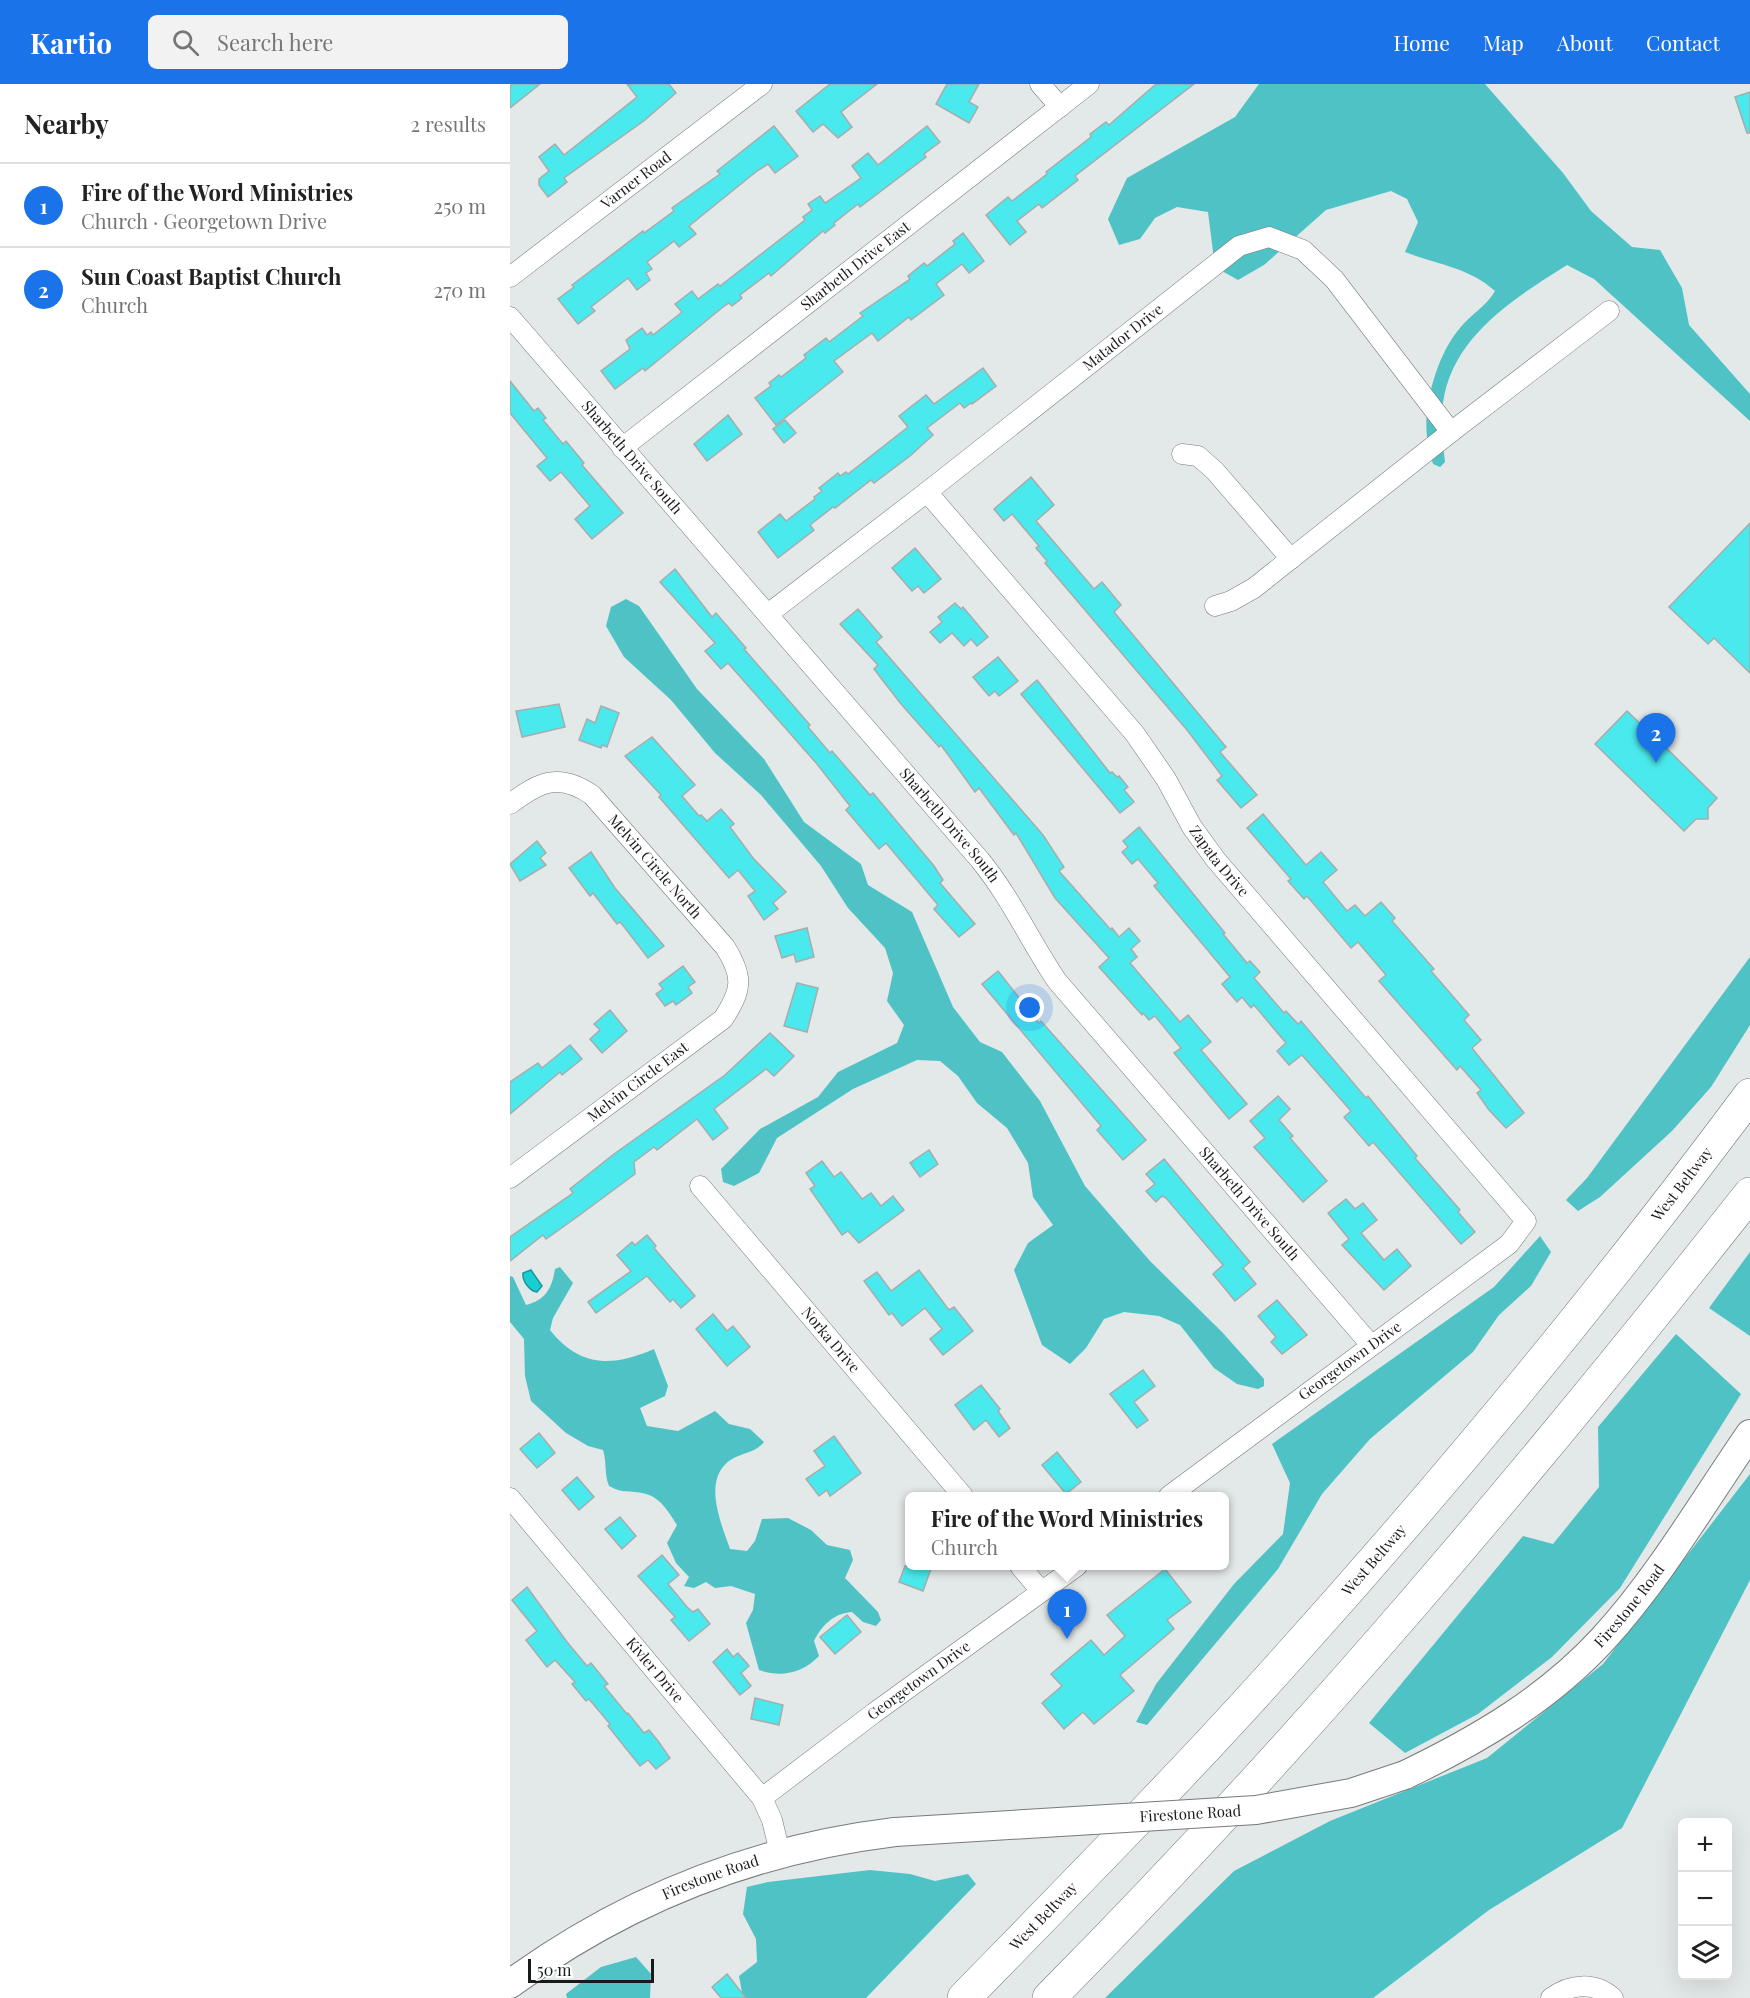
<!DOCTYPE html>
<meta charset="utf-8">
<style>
body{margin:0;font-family:"Playfair Display",serif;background:#f2f2f2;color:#222}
.controls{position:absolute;right:18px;bottom:18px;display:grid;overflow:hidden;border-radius:9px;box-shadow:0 6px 24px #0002}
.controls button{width:54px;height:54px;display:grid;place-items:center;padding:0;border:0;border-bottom:2px solid #e0e0e0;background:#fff;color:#222;font:30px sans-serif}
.scale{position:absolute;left:18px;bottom:15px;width:126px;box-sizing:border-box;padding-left:6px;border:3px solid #191b1b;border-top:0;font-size:16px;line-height:21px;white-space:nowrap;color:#191b1b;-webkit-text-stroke:4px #fff;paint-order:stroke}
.you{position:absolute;left:520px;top:924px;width:21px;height:21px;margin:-15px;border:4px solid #fff;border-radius:50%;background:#1a73e8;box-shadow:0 0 0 9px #1a73e833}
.badge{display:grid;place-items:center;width:39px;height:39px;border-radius:50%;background:#1a73e8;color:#fff;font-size:20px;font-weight:700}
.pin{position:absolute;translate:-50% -50px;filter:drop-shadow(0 2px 3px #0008)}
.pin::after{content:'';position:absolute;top:32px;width:21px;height:18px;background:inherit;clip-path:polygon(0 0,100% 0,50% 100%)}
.popup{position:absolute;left:395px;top:1408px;width:324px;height:78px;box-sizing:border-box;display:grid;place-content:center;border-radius:9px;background:#fff;filter:drop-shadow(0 2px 4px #0005);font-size:20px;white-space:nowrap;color:#767676}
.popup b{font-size:22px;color:#222}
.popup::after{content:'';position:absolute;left:50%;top:100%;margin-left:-12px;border:12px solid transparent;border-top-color:#fff}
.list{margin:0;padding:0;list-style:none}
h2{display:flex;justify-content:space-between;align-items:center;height:78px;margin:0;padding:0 24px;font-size:26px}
h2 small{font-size:20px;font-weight:400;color:#767676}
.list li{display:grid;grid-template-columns:39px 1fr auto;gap:18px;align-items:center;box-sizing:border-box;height:84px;padding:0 24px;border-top:2px solid #e0e0e0}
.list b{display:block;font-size:22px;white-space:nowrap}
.list p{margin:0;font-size:20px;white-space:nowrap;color:#767676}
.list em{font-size:20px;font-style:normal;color:#767676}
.icon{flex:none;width:33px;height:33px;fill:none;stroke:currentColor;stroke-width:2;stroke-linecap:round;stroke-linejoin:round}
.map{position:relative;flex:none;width:1240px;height:1914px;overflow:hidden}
header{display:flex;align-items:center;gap:36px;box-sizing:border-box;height:84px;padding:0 30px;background:#1a73e8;color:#fff}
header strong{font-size:28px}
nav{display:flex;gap:33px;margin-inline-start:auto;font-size:21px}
.search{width:420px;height:54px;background:#f2f2f2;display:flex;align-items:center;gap:15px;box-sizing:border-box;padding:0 21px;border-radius:9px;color:#767676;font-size:22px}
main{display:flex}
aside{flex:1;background:#fff}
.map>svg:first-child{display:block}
</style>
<header>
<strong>Kartio</strong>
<div class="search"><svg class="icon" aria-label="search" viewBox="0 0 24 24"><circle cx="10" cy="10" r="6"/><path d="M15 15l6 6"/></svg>Search here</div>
<nav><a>Home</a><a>Map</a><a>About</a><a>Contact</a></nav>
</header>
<main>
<aside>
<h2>Nearby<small>2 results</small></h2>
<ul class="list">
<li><span class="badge">1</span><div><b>Fire of the Word Ministries</b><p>Church · Georgetown Drive</p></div><em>250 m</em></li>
<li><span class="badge">2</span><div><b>Sun Coast Baptist Church</b><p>Church</p></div><em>270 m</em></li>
</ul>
</aside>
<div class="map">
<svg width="1240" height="1914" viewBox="0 0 1240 1914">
<rect width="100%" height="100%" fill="#e3e8e8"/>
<g fill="#4fc2c6">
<path d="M749 0H975L1053 89 1081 127 1122 163 1150 166 1172 204 1179 241 1240 310V337L1084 195 1057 181C1005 214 942 252 933 319 932 326 930 335 930 342 931 354 934 366 935 378L930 383 923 380C921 371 918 362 917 353 913 320 928 269 950 244 961 230 976 223 985 207 960 184 926 180 895 168L908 138 897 115 881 107 816 126 754 181 728 196 705 183 698 128 667 123 645 134 630 155 609 161 598 135 617 94 725 33Z"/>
<path d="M116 515 129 522 187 605 254 675 294 738 351 780 358 801 402 828 443 923 470 958 492 968 530 1017 575 1102 640 1177 712 1248 754 1295V1302L748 1305 727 1300 704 1284 670 1241 649 1232 614 1228 594 1235 576 1264 560 1280 532 1261 504 1186 518 1159 543 1141 523 1113 518 1079 497 1044 467 1019 448 992 430 977 407 976 343 1005 267 1054 249 1089 224 1102 213 1098 211 1085 250 1045 308 1013 328 988 387 959 394 941 377 917 383 889 375 864 338 824 311 782 251 711 205 669 161 616 114 573 96 542 101 523Z"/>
<path d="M1240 873V941L1201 1003 1162 1047 1090 1113 1068 1127 1056 1116 1077 1094Z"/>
<path d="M1030 1152 1041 1168 1021 1202 989 1231 963 1268 860 1355 812 1410 768 1485 637 1641 626 1638 646 1600 724 1500 773 1450 780 1399 762 1360 984 1203Z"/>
<path d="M1240 1168V1252L1199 1224Z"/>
<path d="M50 1183 63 1199 43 1234 40 1246C70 1284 103 1283 144 1265L158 1302 155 1312 130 1324 137 1342 168 1347 205 1327 219 1340 240 1345 254 1358C247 1368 232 1369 222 1375 191 1394 211 1439 220 1465L237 1467 245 1457 252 1435 278 1434 301 1446 317 1461 340 1466 343 1476 335 1494 368 1528 371 1536 366 1542 353 1538 342 1528C324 1529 312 1541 304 1557L309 1572C293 1589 271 1594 249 1586L236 1539 243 1526 245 1510 221 1502 205 1504 196 1498 184 1504 174 1502 179 1493 166 1479 157 1459 167 1441C158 1427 150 1412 132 1409 117 1406 114 1410 99 1402 94 1389 97 1379 93 1366L78 1362 56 1349 21 1317 15 1292 14 1255 0 1238V1192L3 1193 16 1221C36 1216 42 1204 45 1185Z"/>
<path d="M1166 1250 1231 1310 1110 1504 1042 1573 968 1630 895 1669 859 1639 1013 1452 1043 1460 1089 1403 1088 1343Z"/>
<path d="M1240 1390V1496L1112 1744 979 1826 863 1914H595L724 1787 820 1737 977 1674 1093 1580Z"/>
<path d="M360 1786 400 1790 425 1797 458 1790 466 1800 356 1914H233L229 1892 247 1878 246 1855 233 1830 237 1803 258 1798Z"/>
<path d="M126 1873 141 1890 140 1914H57L56 1910 91 1883Z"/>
</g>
<path fill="#18ced2" stroke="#18989b" stroke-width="1.5" d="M21 1186 32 1202 27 1208C19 1207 12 1196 13 1189Z"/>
<g fill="#4ae9ed" stroke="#a7acac" stroke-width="1.5">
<path d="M0 0H30L0 24Z"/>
<path d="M117 0H159L166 9 135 36 54 94 57 98 38 113 29 101V95L39 87 29 73 45 60 54 71 127 13Z"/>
<path d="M320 0H367L331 28 342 43 328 54 313 40 303 48 286 27Z"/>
<path d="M437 0H469L459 18 468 23 459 39 426 20Z"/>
<path d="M646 0H684L565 92 568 96 532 124 529 120 507 137 516 148 500 161 476 131 498 113 502 117 537 90 536 88 581 53 580 50 596 38 599 41Z"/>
<path d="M1240 8V49H1237L1225 13Z"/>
<path d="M264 42 288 72 265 89 258 80 247 87 179 142 186 150 169 163 164 157 137 178 142 185 136 189 140 196 127 206 118 194 81 223 85 227 68 240 48 215 64 203 62 201 133 147 134 149 164 127 162 124 210 90 207 87Z"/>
<path d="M417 42 430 58 414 70 416 73 350 123 348 120 324 139 325 141 315 149 313 147 261 192 259 189 230 211 232 214 222 222 219 219 213 223 135 287 133 284 105 305 91 287 120 265 116 256 132 244 137 251 141 248 143 251 172 228 165 220 182 207 188 215 208 200 210 202 295 136 293 133 302 126 298 120 310 112 315 119 351 94 342 82 358 69 368 81Z"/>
<path d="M453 149 474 177 459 189 452 180 426 200 434 211 401 236 399 233 368 257 362 249 324 277 333 288 266 341 245 314 261 302 259 299 269 291 271 293 296 274 294 271 316 254 319 258 353 232 350 229 400 195 398 192 414 179 417 182 445 160 443 157Z"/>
<path d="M473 284 486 302 462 320 461 319 454 324 450 319 417 344 423 351 400 372 364 399 361 396 325 424 323 423 300 441 304 446 268 474 248 448 270 430 276 437 305 415 304 413 312 407 309 404 328 389 330 392 336 388 338 390 398 343 389 332 416 311 424 320Z"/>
<path d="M0 297 24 327 28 324 36 334 33 336 53 360 56 357 74 379 72 381 113 429 82 455 65 435 80 422 51 388 40 397 27 382 37 374 0 329Z"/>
<path d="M218 331 232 350 197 377 184 360Z"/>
<path d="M275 336 286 349 274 359 263 345Z"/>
<path d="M521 393 544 421 526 437 584 505 592 498 611 521 604 528 716 663 710 668 747 711 731 724 707 696 712 692 677 646 535 479 537 477 526 464 529 462 502 430 494 437 484 425Z"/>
<path d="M1240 439V589L1204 554 1198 560 1159 523Z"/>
<path d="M405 464 431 495 414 509 408 502 402 507 382 484Z"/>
<path d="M165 485 202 533 206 529 236 564 234 565 300 641 298 643 320 669 322 667 360 711 363 709 424 782 433 796 430 799 465 840 449 853 424 825 428 821 376 759 369 765 336 726 340 722 307 680 218 579 211 585 195 567 205 559 150 498Z"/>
<path d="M445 519 451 525 453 523 478 553 467 562 461 555 454 562 442 549 430 559 420 548 432 538 428 533Z"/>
<path d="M348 525 372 553 366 558 533 751 554 783 549 787 601 846 602 844 609 853 619 844 630 857 621 865 627 873 620 879 670 938 678 931 701 958 691 966 737 1020 719 1035 664 969 671 964 645 932 639 936 633 929 632 931 589 883 599 874 545 814 506 749 504 751 469 704 465 708 431 661 429 663 391 620 364 585 368 581 330 540Z"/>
<path d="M488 573 508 597 489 612 485 607 479 612 463 593Z"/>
<path d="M527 596 600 689 602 688 607 693 609 692 618 703 614 706 624 718 610 729 511 610Z"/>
<path d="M49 620 55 643 12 653 6 627Z"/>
<path d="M91 622 109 629 97 663 92 661 91 664 69 656 77 635 85 639Z"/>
<path d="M1117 627 1137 646 1149 633 1159 643 1147 655 1207 714 1198 724V735H1186L1174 747 1085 660Z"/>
<path d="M142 653 185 701 172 712 189 732 191 731 197 737 211 725 224 740 220 743 243 774 276 808 263 819 268 825 254 836 238 812 245 807 228 786 219 794 149 713 151 711 115 672Z"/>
<path d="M753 730 796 781 811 768 827 786 813 798 837 827 845 821 855 832 871 818 885 834 882 837 924 885 921 887 959 931 954 936 971 956 962 964 1014 1029 996 1044 979 1026 967 1009 971 1006 950 982 947 986 869 897 876 891 848 858 841 864 797 812 794 815 778 797 781 795 737 744Z"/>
<path d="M629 743 715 849 713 850 737 879 740 877 750 888 744 894 774 929 776 927 788 940 791 937 856 1014 858 1012 907 1072 905 1074 950 1126 948 1128 965 1148 951 1160 863 1058 859 1062 834 1033 841 1027 792 971 779 981 767 967 776 959 744 921 741 924 732 913 727 918 712 900 720 893 644 802 648 799 628 775 622 780 612 768 618 763 613 757Z"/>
<path d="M27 757 36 769 30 774 36 781 10 797 0 780Z"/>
<path d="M81 768 105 804 154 862 138 874 115 844 110 838 107 840 83 809 80 812 59 784Z"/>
<path d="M297 844 304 873 286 878 284 870 272 874 265 852Z"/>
<path d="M173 882 185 898 178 903 182 909 166 921 163 917 155 922 146 910 153 905 149 900Z"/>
<path d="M488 887 529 939 531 937 636 1056 613 1076 587 1046 591 1042 472 900Z"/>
<path d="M287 899 308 904 297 948 274 942Z"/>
<path d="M100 926 117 947 92 969 80 955 90 946 84 940Z"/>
<path d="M260 949 284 972 264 992 256 985 204 1025 218 1044 203 1056 187 1035 147 1066 144 1063 124 1078 125 1090 67 1133 36 1155 33 1151 0 1177V1153L63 1109 60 1105 104 1070 215 991Z"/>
<path d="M60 961 72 975 52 991 50 988 0 1030V998L28 979 32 984Z"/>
<path d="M768 1012 780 1025 769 1036 783 1052 780 1054 817 1097 793 1118 744 1063 755 1054 740 1037Z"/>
<path d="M419 1066 428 1080 410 1093 400 1079Z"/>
<path d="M654 1075 740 1178 733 1184 746 1200 725 1217 703 1190 713 1181 656 1114 652 1112 646 1118 636 1107 645 1100 636 1090Z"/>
<path d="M312 1077 324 1093 331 1088 352 1115 361 1109 371 1122 383 1112 394 1126 349 1159 338 1147 332 1151 300 1105 305 1102 296 1089Z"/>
<path d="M836 1115 845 1125 853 1119 867 1136 851 1149 874 1176 887 1165 901 1182 874 1206 832 1161 839 1155 818 1129Z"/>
<path d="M137 1151 146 1162 144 1164 185 1212 171 1224 163 1215 160 1218 137 1192 86 1229 78 1218 121 1187 107 1171 122 1158 125 1161Z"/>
<path d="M409 1186 439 1226 444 1223 463 1247 433 1271 420 1255 432 1245 415 1224 392 1242 382 1229 379 1231 354 1197 367 1188 381 1207Z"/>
<path d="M767 1216 797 1251 772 1270 761 1258 766 1253 748 1232Z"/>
<path d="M203 1230 217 1247 223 1242 240 1263 217 1282 186 1245Z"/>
<path d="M633 1286 645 1302 624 1318 638 1336 627 1344 600 1310Z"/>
<path d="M471 1301 490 1325 488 1327 500 1344 489 1353 476 1336 464 1346 445 1321Z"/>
<path d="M29 1349 45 1369 27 1384 10 1365Z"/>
<path d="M324 1352 351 1389 320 1412 317 1406 309 1412 296 1395 315 1382 304 1367Z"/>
<path d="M547 1368 571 1398 556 1410 532 1381Z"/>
<path d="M67 1393 84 1413 69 1426 52 1406Z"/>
<path d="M110 1433 126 1452 112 1465 95 1445Z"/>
<path d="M152 1471 169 1491 158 1500 177 1523 183 1528 188 1525 200 1540 179 1557 161 1536 165 1533 128 1492Z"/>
<path d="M395 1482H422L413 1507 389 1498Z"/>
<path d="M655 1485 681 1518 657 1536 664 1545 610 1591 624 1607 584 1640 573 1628 554 1645 532 1619 552 1602 541 1590 581 1556 594 1571 615 1552 597 1531Z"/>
<path d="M17 1503 57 1558 77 1582 81 1579 98 1600 94 1602 117 1630 118 1629 134 1649 139 1646 148 1657 160 1674 146 1685 138 1676 130 1682 98 1642 100 1640 79 1615 76 1617 62 1600 65 1598 45 1576 37 1583 16 1556 27 1547 2 1516Z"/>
<path d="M337 1531 351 1548 325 1570 310 1553Z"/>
<path d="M217 1565 223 1573 228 1569 239 1582 231 1589 241 1602 230 1611 203 1578Z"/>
<path d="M245 1614 273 1621 269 1641 241 1635Z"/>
<path d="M217 1890 236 1914H211L202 1903Z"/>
</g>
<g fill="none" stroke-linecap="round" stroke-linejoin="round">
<defs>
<g id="street">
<path d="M530 0 550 23"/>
<path id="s1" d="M0 193 252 0"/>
<path id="s2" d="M0 233 470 776C501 814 520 857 547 897L861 1261"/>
<path id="s3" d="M112 364 579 0"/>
<path d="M672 370 688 372 705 387 781 475"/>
<path id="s4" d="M417 408 625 650 656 695 682 743 706 776 1016 1137 999 1160 659 1412"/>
<path d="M705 522 721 517 744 504 941 348 1099 227"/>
<path id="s5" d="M258 530 417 408 729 162 759 153 793 166 824 195 941 348"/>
<path id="s6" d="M0 720C29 698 49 688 82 711L215 863C234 893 232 906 213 935L0 1094"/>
<path id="s7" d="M190 1102 453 1412"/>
<path id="s8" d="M0 1414 252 1714 262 1736 270 1769"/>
<path d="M510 1482 531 1507"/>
<path id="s9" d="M252 1714 364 1629 567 1482"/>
<path d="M1041 1914C1061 1899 1085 1898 1103 1914"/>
</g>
<g id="secondary">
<path id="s10" d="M895 1691C968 1656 1038 1615 1093 1555 1149 1494 1193 1418 1240 1350"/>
<path id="s11" d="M0 1900C115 1816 244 1765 385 1748"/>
</g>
<g id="highway">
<path id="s12" d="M454 1914C562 1803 671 1693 774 1578 938 1396 1094 1207 1240 1011"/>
<path d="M539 1914C790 1661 1020 1389 1240 1110"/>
</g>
</defs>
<use href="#street" stroke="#777b7b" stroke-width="21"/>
<use href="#secondary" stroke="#777b7b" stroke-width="30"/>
<use href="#highway" stroke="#777b7b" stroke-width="34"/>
<use href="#street" stroke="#fff" stroke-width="20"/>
<use href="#secondary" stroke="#fff" stroke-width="28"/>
<use href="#highway" stroke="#fff" stroke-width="33"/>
<defs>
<g id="secondary-bridge">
<path id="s13" d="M385 1748 746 1726 841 1709 895 1691"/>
</g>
</defs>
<use href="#secondary-bridge" stroke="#777b7b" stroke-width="30" stroke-linecap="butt"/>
<use href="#secondary-bridge" stroke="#fff" stroke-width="28"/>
</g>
<g text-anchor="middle" stroke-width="4.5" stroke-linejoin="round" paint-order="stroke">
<g font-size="15" fill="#191b1b" stroke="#fff">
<text dy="5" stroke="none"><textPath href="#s1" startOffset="159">Varner Road</textPath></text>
<text dy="5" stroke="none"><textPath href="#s3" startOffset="296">Sharbeth Drive East</textPath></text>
<text dy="5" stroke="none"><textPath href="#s5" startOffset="450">Matador Drive</textPath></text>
<text dy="5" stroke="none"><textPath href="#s2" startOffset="186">Sharbeth Drive South</textPath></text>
<text dy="5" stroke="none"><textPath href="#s2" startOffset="672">Sharbeth Drive South</textPath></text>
<text dy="5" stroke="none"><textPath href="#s4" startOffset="472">Zapata Drive</textPath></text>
<text dy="5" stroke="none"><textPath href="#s6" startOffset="186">Melvin Circle North</textPath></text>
<text transform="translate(128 998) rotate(-37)" y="5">Melvin Circle East</text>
<text dy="5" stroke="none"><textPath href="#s12" startOffset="1086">West Beltway</textPath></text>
<text dy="5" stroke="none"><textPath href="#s2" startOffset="1156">Sharbeth Drive South</textPath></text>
<text dy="5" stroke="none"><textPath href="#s7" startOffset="202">Norka Drive</textPath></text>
<text transform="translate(840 1277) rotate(-36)" y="5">Georgetown Drive</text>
<text dy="5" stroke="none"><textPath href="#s12" startOffset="600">West Beltway</textPath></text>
<text dy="5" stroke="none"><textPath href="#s10" startOffset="284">Firestone Road</textPath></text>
<text dy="5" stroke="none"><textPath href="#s8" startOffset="225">Kivler Drive</textPath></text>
<text dy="5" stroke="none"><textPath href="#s9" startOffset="196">Georgetown Drive</textPath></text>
<text dy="5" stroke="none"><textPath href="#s13" startOffset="296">Firestone Road</textPath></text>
<text dy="5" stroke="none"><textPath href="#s11" startOffset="228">Firestone Road</textPath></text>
<text dy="5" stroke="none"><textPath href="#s12" startOffset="114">West Beltway</textPath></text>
</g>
</g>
</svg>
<div class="controls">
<button>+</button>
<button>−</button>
<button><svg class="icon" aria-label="layers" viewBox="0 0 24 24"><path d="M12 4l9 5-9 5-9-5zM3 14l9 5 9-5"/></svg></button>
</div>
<div class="scale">50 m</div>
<div class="you"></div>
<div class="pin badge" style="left:557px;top:1555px">1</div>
<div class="popup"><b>Fire of the Word Ministries</b>Church</div>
<div class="pin badge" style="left:1146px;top:679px">2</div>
</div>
</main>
